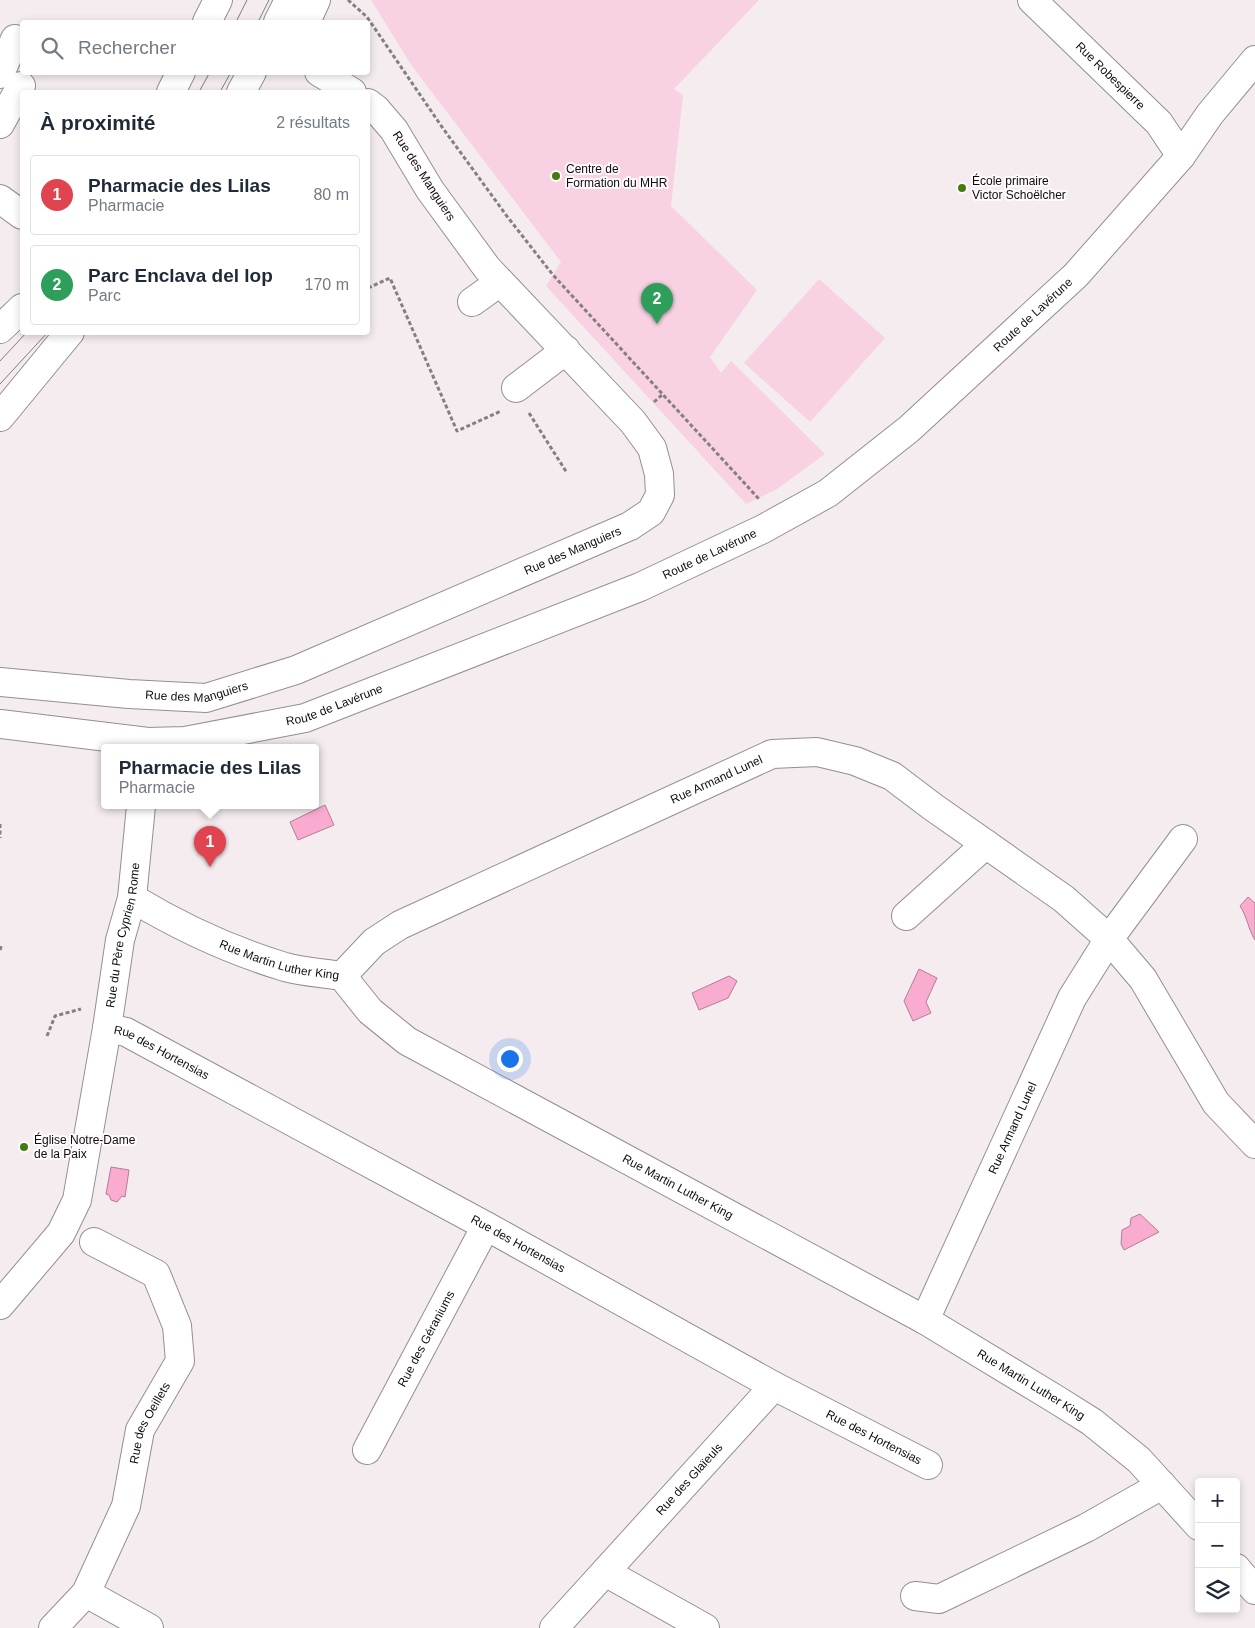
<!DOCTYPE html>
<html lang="fr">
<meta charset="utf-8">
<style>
body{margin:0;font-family:Arial,sans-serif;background:#f2f2f3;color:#1f2937}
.controls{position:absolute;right:15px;bottom:15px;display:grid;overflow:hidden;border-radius:5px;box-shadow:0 2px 8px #0003}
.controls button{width:45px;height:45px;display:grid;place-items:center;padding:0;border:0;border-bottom:1px solid #e0e1e3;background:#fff;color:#1f2937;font:25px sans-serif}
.you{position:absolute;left:509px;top:1058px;width:18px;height:18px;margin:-12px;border:4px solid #fff;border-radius:50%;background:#1a73e8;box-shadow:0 0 0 8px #1a73e833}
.badge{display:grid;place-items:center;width:32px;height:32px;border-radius:50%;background:#457c10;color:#fff;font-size:16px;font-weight:700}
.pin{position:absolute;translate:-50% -41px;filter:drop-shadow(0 1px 2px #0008)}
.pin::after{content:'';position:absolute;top:26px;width:18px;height:15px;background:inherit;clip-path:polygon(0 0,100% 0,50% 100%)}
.popup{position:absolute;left:101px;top:744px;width:218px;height:65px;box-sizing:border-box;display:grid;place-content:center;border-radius:5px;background:#fff;filter:drop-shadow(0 1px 4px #0005);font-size:16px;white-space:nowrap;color:#747a83}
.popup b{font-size:19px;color:#1f2937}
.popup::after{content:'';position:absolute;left:50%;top:100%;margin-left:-10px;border:10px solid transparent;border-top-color:#fff}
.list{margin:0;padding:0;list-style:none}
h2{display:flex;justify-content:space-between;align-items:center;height:65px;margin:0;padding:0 20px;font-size:21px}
h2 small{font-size:16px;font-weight:400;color:#747a83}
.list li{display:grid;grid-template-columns:32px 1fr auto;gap:15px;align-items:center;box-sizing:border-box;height:80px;margin:0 10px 10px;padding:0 10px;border:1px solid #e0e1e3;border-radius:5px}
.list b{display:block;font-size:19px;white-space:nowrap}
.list p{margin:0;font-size:16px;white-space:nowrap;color:#747a83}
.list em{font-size:16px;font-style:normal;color:#747a83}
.icon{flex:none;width:28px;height:28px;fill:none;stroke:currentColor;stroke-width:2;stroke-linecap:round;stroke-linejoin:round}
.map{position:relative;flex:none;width:1255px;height:1628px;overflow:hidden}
.search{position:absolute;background:#fff;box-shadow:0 2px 8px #0003;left:20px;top:20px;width:350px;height:55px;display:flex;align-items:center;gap:12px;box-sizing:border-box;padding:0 18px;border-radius:5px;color:#747a83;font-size:19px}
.panel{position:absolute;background:#fff;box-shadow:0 2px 8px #0003;left:20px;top:90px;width:350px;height:245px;border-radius:5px}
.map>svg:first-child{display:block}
</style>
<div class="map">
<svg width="1255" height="1628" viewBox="0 0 1255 1628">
<rect width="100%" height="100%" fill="#f4ecef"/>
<g fill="#f8d1e2">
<path d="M371 0H759L674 89 683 95 671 206 757 290 710 357 721 373 731 361 825 454 777 489 746 504 546 286 561 262 412 66Z"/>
<path d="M819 279 885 338 810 422 744 363Z"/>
</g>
<g fill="#faacd0" stroke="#b47c96">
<path d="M325 805 334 825 298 840 290 822Z"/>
<path d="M1248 897 1255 903V940C1248 929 1247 916 1240 906Z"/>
<path d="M919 969 937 978 926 1002 931 1013 913 1021 904 1001Z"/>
<path d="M729 976 737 981 728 998 699 1010 692 993Z"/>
<path d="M111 1167 129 1170 125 1197 122 1196 117 1202 111 1200 109 1195 106 1194Z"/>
<path d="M1140 1214 1159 1232 1124 1250 1121 1244 1122 1230 1130 1226 1131 1218Z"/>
</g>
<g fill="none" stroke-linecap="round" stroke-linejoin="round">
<defs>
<g id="minor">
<path id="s1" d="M1032 0 1159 123 1181 156"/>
<path d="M207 22 218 0"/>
<path d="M278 22 289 0"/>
<path d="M306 22 316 0"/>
<path d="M319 72 352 92"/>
<path d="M0 74 15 39"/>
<path d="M171 92 181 72"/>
<path d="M241 92 252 72"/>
<path d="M0 124 21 86"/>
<path d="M0 199 22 215"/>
<path d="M472 302 500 282"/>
<path d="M0 329 22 308"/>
<path d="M516 388 566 350"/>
<path d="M0 417 70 332"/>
<path id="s2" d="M0 682 129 694 206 698 296 670 630 526 651 512 660 495 659 474 652 448 633 422 487 268 430 190 394 130 376 109 368 103"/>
<path id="s3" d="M0 724 148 742 185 741 305 718 640 587 763 529 828 493 909 429 1076 275 1181 156 1210 114 1255 60"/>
<path id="s4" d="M132 898C180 927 232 951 285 967 303 972 324 973 342 976L370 1011 407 1041 925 1320 1057 1400 1092 1422 1139 1460 1199 1526"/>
<path d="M906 916 986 844"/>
<path id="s5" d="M342 976 374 942 400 925 772 754 817 752 855 761 892 776 933 807 1064 899 1109 939 1143 979 1216 1103 1255 1144"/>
<path id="s6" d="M107 1028 126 1032 486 1226 774 1386 928 1465"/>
<path id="s7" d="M0 1305 61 1233 77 1200 107 1028 120 940 132 898 141 806"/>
<path id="s8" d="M925 1320 1072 998 1109 939 1183 839"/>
<path id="s9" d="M367 1450 486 1226"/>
<path d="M1236 1568 1255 1590"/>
<path d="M605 1572 705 1628"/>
<path d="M86 1593 149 1628"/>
<path d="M915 1596 939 1599 1086 1528 1162 1485"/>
<path id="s10" d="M53 1628 86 1593 126 1506 140 1430 180 1361 177 1326 156 1274 94 1242"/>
<path id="s11" d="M554 1628 774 1386"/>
</g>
</defs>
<use href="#minor" stroke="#958e91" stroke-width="30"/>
<g stroke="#857f81" stroke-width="3" stroke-dasharray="4 2.5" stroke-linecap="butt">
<path d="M348 0 367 17 442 127 506 215 553 275 759 499"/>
<path d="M368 288 390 278 457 431 501 411"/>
<path d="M654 402 663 394"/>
<path d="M529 413 567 473"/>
<path d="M0 824V838"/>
<path d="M0 950 2 944"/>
<path d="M47 1036 55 1016 81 1009"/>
</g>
<use href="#minor" stroke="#fff" stroke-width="28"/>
<g stroke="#837d7f" stroke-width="1">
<path d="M236 22 247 0"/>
<path d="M258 22 269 0"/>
<path d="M199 92 210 72"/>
<path d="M220 92 231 72"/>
<path d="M0 361 27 332"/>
<path d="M0 384 48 332"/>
</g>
</g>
<g fill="#457c10" stroke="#fffafc" stroke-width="2">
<circle cx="556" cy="176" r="5"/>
<circle cx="962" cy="188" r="5"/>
<circle cx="24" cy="1147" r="5"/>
</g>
<g text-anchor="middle" stroke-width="4" stroke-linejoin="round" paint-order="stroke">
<g font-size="12" fill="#0f0c0d" stroke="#fffafc">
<text dy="4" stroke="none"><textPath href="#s1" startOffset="109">Rue Robespierre</textPath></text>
<text transform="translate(424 176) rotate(57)" y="4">Rue des Manguiers</text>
<text dy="4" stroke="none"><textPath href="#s3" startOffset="1150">Route de Lavérune</textPath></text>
<text dy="4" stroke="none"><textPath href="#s2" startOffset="602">Rue des Manguiers</textPath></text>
<text dy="4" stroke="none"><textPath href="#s3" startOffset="745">Route de Lavérune</textPath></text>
<text dy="4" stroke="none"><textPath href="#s2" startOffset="198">Rue des Manguiers</textPath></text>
<text dy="4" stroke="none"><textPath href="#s3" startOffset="340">Route de Lavérune</textPath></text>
<text dy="4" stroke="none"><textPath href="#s5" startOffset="426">Rue Armand Lunel</textPath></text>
<text dy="4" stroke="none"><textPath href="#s7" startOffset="400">Rue du Père Cyprien Rome</textPath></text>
<text dy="4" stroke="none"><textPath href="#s4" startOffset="161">Rue Martin Luther King</textPath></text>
<text dy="4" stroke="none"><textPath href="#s6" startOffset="60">Rue des Hortensias</textPath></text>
<text dy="4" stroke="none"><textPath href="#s8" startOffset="211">Rue Armand Lunel</textPath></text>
<text dy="4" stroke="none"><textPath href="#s4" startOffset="626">Rue Martin Luther King</textPath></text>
<text dy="4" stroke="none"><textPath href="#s6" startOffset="465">Rue des Hortensias</textPath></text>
<text dy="4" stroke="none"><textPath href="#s9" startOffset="126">Rue des Géraniums</textPath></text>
<text dy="4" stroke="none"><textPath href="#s4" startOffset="1031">Rue Martin Luther King</textPath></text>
<text dy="4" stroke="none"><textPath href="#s10" startOffset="231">Rue des Oeillets</textPath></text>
<text dy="4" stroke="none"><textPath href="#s6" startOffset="870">Rue des Hortensias</textPath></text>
<text dy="4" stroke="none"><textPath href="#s11" startOffset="201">Rue des Glaïeuls</textPath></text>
</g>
<g font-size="12" fill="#0f0c0d" stroke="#fffafc" text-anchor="start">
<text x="566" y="173">Centre de<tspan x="566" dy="14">Formation du MHR</tspan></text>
<text x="972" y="185">École primaire<tspan x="972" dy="14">Victor Schoëlcher</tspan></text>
<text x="34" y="1144">Église Notre-Dame<tspan x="34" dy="14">de la Paix</tspan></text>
</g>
</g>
</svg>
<div class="controls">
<button>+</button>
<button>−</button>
<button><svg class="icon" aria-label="layers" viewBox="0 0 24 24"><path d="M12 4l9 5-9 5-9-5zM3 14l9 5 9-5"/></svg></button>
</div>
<div class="you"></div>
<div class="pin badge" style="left:210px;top:867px;background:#e0444e">1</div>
<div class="popup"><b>Pharmacie des Lilas</b>Pharmacie</div>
<div class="pin badge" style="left:657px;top:324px;background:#2e9e5b">2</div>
<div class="search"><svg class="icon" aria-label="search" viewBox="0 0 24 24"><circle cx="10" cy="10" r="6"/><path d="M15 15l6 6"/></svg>Rechercher</div>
<section class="panel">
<h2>À proximité<small>2 résultats</small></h2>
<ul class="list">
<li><span class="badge" style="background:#e0444e">1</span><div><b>Pharmacie des Lilas</b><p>Pharmacie</p></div><em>80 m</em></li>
<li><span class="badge" style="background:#2e9e5b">2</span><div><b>Parc Enclava del lop</b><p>Parc</p></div><em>170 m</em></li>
</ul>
</section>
</div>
